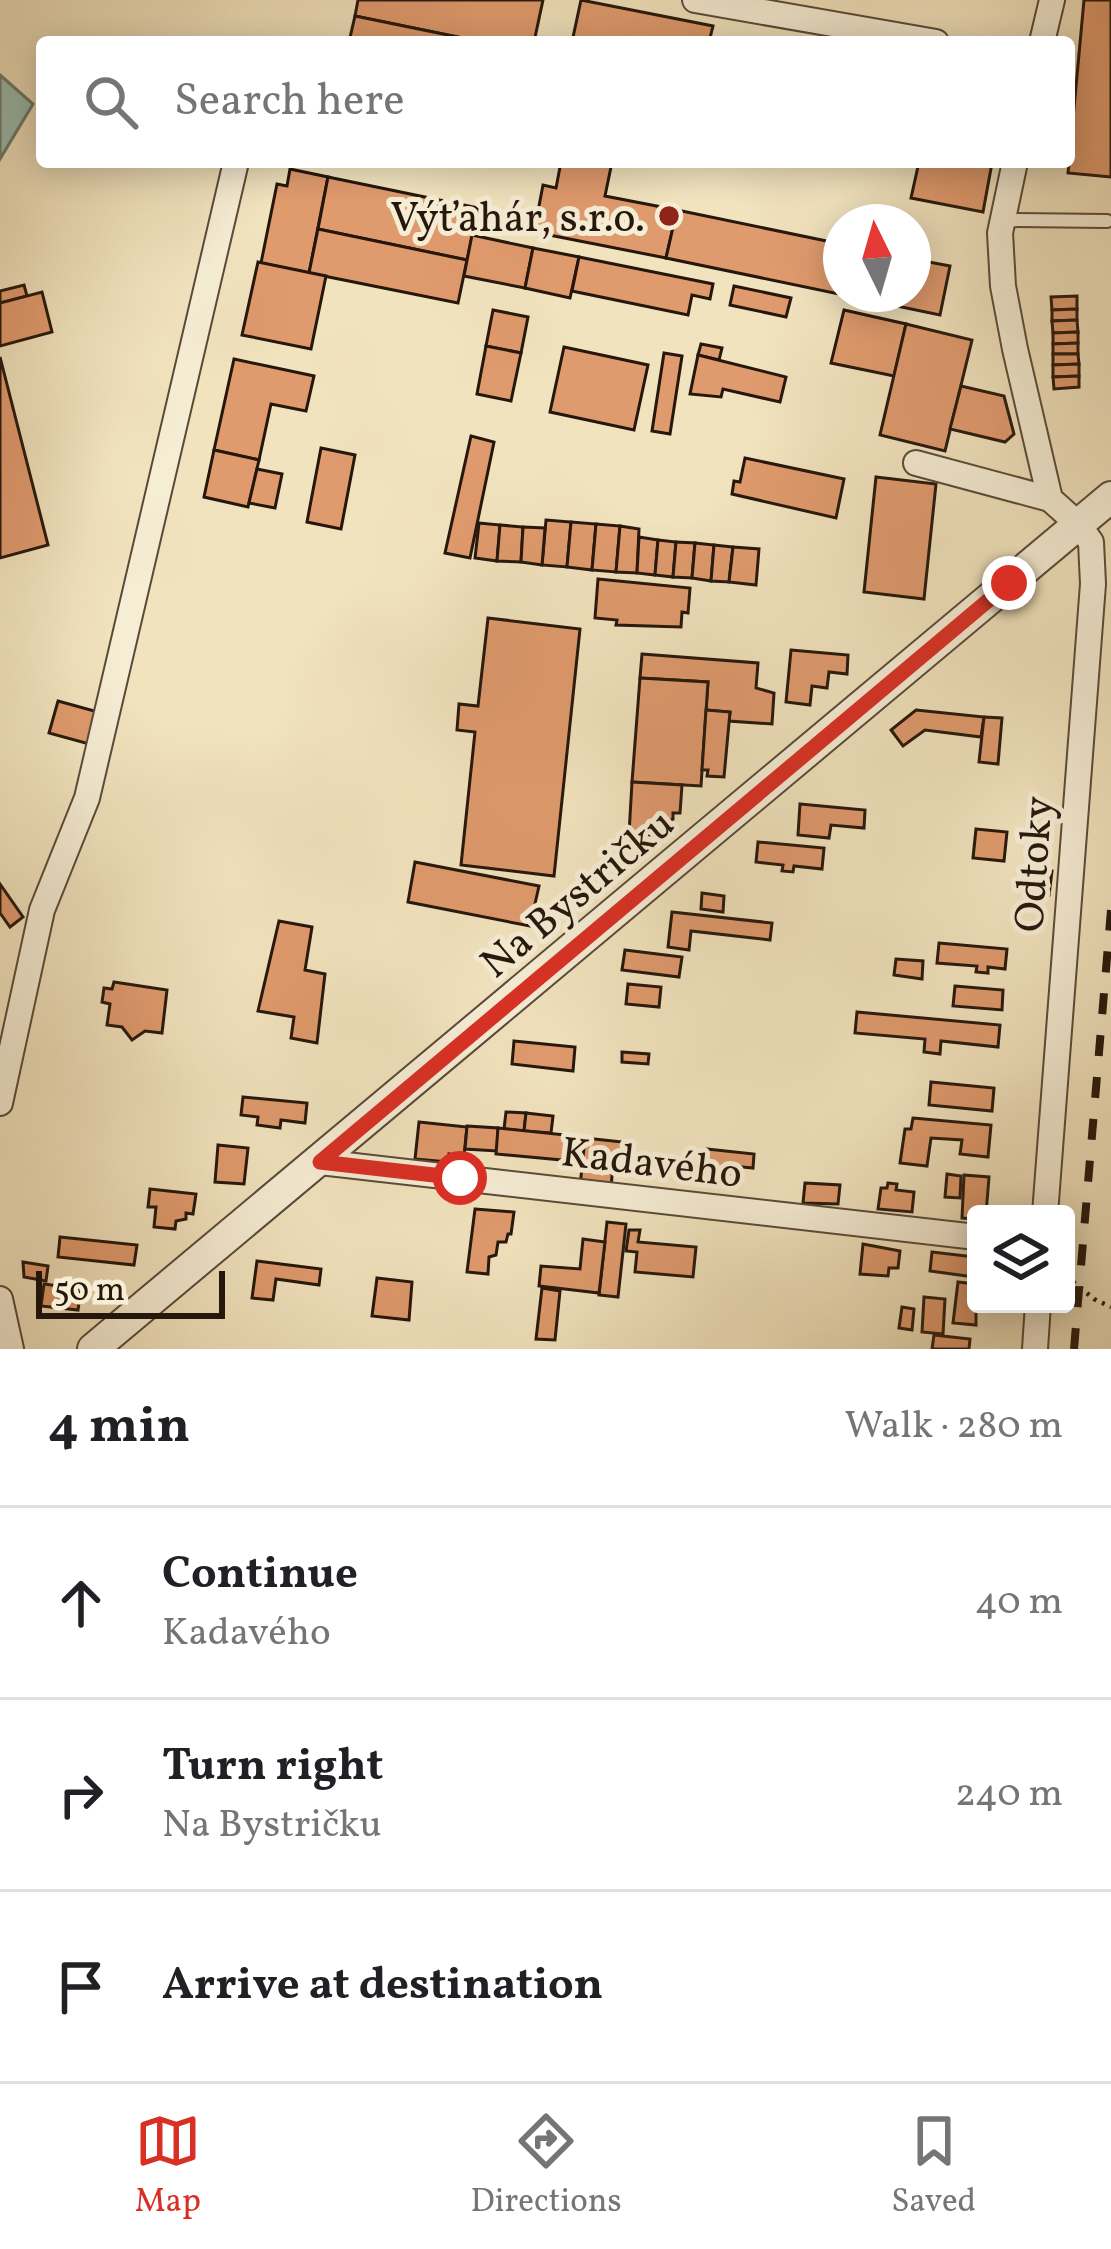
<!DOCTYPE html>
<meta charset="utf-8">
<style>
body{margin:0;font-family:Vollkorn,serif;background:#f2f2f2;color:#202124}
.controls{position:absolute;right:36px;bottom:36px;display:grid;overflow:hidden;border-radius:12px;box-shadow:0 6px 30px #0003}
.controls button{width:108px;height:108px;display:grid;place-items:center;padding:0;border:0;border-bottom:3px solid #e0e0e0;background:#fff;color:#202124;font:60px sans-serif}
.compass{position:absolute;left:823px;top:204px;width:108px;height:108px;border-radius:50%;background:#fff;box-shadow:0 6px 30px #0003;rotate:355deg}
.scale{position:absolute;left:36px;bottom:30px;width:189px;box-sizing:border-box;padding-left:12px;border:6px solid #26170c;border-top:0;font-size:33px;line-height:42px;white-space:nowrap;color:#26170c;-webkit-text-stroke:9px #f6edd5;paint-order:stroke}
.stop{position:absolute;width:36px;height:36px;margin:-27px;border:9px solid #d93025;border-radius:50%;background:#fff}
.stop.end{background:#d93025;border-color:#fff;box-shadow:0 3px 12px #0008}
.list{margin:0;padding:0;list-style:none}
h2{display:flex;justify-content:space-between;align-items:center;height:156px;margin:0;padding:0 48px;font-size:51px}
h2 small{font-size:39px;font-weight:400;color:#757577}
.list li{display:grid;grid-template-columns:78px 1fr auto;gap:36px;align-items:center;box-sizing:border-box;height:192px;padding:0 48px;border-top:3px solid #e0e0e0}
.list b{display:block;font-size:45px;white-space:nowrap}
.list p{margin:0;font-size:39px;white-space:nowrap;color:#757577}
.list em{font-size:39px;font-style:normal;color:#757577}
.icon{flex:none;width:66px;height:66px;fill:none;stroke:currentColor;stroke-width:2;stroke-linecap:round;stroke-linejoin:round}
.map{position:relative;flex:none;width:1111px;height:1349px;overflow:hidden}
.search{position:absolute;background:#fff;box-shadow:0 6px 30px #0003;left:36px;right:36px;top:36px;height:132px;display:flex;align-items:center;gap:30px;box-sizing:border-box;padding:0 42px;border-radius:12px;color:#757577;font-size:45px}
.sheet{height:732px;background:#fff}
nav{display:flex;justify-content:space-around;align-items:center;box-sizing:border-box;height:168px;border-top:3px solid #e0e0e0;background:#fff;font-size:33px;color:#757577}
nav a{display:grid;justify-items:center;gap:6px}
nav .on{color:#d93025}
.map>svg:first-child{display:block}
</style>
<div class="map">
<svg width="1111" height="1349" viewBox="0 0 1111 1349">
<rect width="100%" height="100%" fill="#f1e3be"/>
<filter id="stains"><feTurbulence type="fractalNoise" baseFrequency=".00167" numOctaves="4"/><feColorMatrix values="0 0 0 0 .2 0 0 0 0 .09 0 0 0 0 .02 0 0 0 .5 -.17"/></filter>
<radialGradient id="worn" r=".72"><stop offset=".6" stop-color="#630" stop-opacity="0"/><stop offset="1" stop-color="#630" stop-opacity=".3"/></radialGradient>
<path fill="#9bbeb1" stroke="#6c7b6f" stroke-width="3" d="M0 75 33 104 0 159Z"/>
<g fill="#df9a6d" stroke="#26170c" stroke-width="3">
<path d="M358 0H543L534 42H482L355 16Z"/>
<path d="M581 0 713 26 709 42H572Z"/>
<path d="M1084 0H1111V177L1068 173Z"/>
<path d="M355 16 482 42H349Z"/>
<path d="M561 162H612L605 196 677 210 666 258 534 232 543 185 556 188Z"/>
<path d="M919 162 992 163 983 212 911 198Z"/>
<path d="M290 169 328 177 309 273 261 263 277 184 287 186Z"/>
<path d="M328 177 478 208 467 260 318 229Z"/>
<path d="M677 210 841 244V294H913V259L950 266 940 315 666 258Z"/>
<path d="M318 229 467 260 458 303 309 273Z"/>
<path d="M472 235 533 248 525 288 464 276Z"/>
<path d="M533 248 579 257 570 298 525 288Z"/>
<path d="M579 257 713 284 710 299 692 295 688 315 572 291Z"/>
<path d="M258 262 326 276 311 349 242 335Z"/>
<path d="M24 285 27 296 0 303V291Z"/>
<path d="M734 286 791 298 786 317 730 305Z"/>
<path d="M42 292 52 332 0 346V303Z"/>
<path d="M1077 296V309L1052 310 1051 297Z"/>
<path d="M1077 309V320L1052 321V310Z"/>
<path d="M493 310 528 317 521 353 486 346Z"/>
<path d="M844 310 906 324 894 376 831 363Z"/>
<path d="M1077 320 1078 332 1053 333 1052 321Z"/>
<path d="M906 324 972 340 945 451 880 435Z"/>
<path d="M1078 332V343L1053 344V333Z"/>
<path d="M1078 343V354H1053V344Z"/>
<path d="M701 344 722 348 719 360 698 355Z"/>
<path d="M486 346 521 353 511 401 477 394Z"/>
<path d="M564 347 648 365 634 430 550 412Z"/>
<path d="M664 353 682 356 670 434 652 431Z"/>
<path d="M1053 354H1078L1079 364 1053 365Z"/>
<path d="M698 355 786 377 780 402 723 389 721 397 690 394Z"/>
<path d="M0 357 48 545 0 558Z"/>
<path d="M234 359 314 376 306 411 271 404 259 460 214 450Z"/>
<path d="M1079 364V376L1053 377V365Z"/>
<path d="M1079 376V387L1054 389 1053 377Z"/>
<path d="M961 386 1004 396 1014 434 1005 442 950 429Z"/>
<path d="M471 436 494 442 470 558 445 553Z"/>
<path d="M321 448 355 455 341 529 307 522Z"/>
<path d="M214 450 259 460 248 507 204 497Z"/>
<path d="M745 458 844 479 836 518 732 494 734 481 740 482Z"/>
<path d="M257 469 282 474 275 508 249 503Z"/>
<path d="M876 477 936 484 924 599 864 592Z"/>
<path d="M546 520 571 522 567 567 542 565Z"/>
<path d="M571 522 596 524 592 570 567 567Z"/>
<path d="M479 523 500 525 497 561 475 558Z"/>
<path d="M596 524 620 526 616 572 592 570Z"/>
<path d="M500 525 523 527 521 562 497 561Z"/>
<path d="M620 526 639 529 637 573 616 572Z"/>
<path d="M523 527 545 528 542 565 521 562Z"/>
<path d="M639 537 658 540 655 575 637 573Z"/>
<path d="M658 540 676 542 673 577 655 575Z"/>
<path d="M676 542 695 543 692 578 673 577Z"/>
<path d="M695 543 714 545 711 581 692 578Z"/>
<path d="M714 545 733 547 729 582 711 581Z"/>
<path d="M733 547 759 549 756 585 729 582Z"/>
<path d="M598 579 690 588 688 613 682 612 681 627 616 625 617 620 595 618Z"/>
<path d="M488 618 580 629 554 876 461 865 475 732 457 730 459 704 478 706Z"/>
<path d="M791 650 848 655 847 674 829 672 827 688 812 686 810 705 786 702Z"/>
<path d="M642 654 758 663 756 688 774 693 772 724 729 721 730 712 706 710 708 682 640 678Z"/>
<path d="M640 678 708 682 701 786 632 782Z"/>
<path d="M58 701 98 712 89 744 49 733Z"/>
<path d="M706 710 730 712 724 777 707 776 708 770H702Z"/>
<path d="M916 710 984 717 981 737 925 730 903 746 891 730Z"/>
<path d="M984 717 1002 718 998 764 979 762Z"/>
<path d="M632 782 682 785 680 813H673V819L655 828V835L629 834Z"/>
<path d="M800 804 865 810 864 828 831 825 829 838 798 835Z"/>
<path d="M976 829 1007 832 1004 861 973 858Z"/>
<path d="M758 842 824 848 822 869 794 866 793 872 782 871 783 865 756 862Z"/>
<path d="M415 862 539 886 530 926 408 902Z"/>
<path d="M1029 869 1052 871 1049 895 1026 892Z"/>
<path d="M0 884 23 917 10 927 0 913Z"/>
<path d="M702 893 724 896 723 912 701 909Z"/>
<path d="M672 912 772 923 770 940 691 931 689 950 668 947Z"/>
<path d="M279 921 312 927 305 970 325 974 317 1043 291 1038 294 1017 258 1011Z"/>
<path d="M939 943 1007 949 1005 969 988 967V973L976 972 977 966 937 963Z"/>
<path d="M625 950 682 957 679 977 622 970Z"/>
<path d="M896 959 923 961 922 979 894 975Z"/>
<path d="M114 982 167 990 162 1033 145 1031 132 1040 122 1027 107 1025 110 1004 102 1002 104 988 112 989Z"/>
<path d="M628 984 661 987 659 1007 626 1004Z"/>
<path d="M955 986 1003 990 1002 1010 953 1006Z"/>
<path d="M857 1012 1000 1025 998 1047 941 1041 940 1054 924 1052 925 1039 855 1033Z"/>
<path d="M514 1041 575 1047 573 1071 512 1064Z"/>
<path d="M622 1052 649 1054 648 1064 622 1062Z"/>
<path d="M931 1082 994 1088 992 1111 929 1105Z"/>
<path d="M243 1097 307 1103 305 1123 281 1120 280 1128 257 1125 258 1117 241 1115Z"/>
<path d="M506 1112 526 1113 524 1131 504 1129Z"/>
<path d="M526 1113 553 1116 551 1133 524 1131Z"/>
<path d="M913 1118 991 1125 988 1157 960 1154 962 1140 931 1138 927 1166 900 1163 905 1129H911Z"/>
<path d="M419 1122 467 1127 464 1156 449 1154 448 1162 415 1159Z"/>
<path d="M467 1126 498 1128 497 1151 465 1149Z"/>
<path d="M498 1128 575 1136 573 1161 496 1154Z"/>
<path d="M585 1138 632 1143 630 1165 613 1163 611 1188 580 1186Z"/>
<path d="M218 1145 248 1148 244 1184 215 1182Z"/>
<path d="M707 1149 754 1154 753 1168 733 1166 731 1174H724V1178L704 1176Z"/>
<path d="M947 1174 961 1176 960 1198 945 1197Z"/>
<path d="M964 1175 989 1177 986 1214H976V1219L962 1218Z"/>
<path d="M805 1183 840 1185 838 1204 803 1203Z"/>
<path d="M888 1183 897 1184 896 1190 914 1192 912 1212 878 1209 881 1188H887Z"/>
<path d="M150 1189 196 1194 193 1214 186 1213V1219L176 1221 175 1229 154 1227 156 1207H148Z"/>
<path d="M475 1209 514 1212 511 1234H508L506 1242H498L496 1255 489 1257 488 1274 467 1272Z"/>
<path d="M607 1222 626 1224 618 1297 599 1295Z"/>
<path d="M629 1230H640L638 1242 696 1247 693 1277 635 1272 637 1252 626 1251Z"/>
<path d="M60 1237 137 1245 134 1265 58 1257Z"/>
<path d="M583 1239 605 1242 599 1293 539 1286 541 1266 580 1269Z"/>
<path d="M863 1244 900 1251 898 1268H889L888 1276 860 1274Z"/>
<path d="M932 1252 975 1257 974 1277 930 1271Z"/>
<path d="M257 1261 321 1269 319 1285 276 1279 273 1300 252 1298Z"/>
<path d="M23 1262 48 1266 46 1281 24 1277Z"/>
<path d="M377 1278 412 1282 409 1320 372 1316Z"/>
<path d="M958 1282 976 1284V1325L953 1323Z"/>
<path d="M44 1284 81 1289 78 1310 41 1306Z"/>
<path d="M542 1288 560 1291 555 1340 536 1339Z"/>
<path d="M924 1297 945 1299 943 1334 922 1332Z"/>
<path d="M902 1307 914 1309 912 1330 899 1328Z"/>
<path d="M934 1335 970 1339 969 1349H932Z"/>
</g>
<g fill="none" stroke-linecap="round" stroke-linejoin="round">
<defs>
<path id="service" d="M1004 220 1107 221"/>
<g id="minor">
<path d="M695 0 936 42"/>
<path d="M1042 42 1052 0"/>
<path d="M1015 162 1000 233 1003 286 1015 349 1050 499 1078 524 1091 542 1093 584 1045 1214"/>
<path d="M916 463 1050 499"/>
<path d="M0 1103 42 910 87 798 236 162"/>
<path d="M320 1162 976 1237"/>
<path d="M0 1299 11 1349"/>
<path d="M1035 1349 1038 1304"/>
</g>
<path id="tertiary" d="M93 1349 1111 497"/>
</defs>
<use href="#service" stroke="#594a38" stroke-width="16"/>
<use href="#minor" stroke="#594a38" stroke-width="28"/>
<use href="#tertiary" stroke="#594a38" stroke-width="34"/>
<path stroke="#26170c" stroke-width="4.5" stroke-dasharray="3 6" stroke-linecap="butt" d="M1066 1276 1094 1299 1111 1307"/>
<use href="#service" stroke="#f6edd5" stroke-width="12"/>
<use href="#minor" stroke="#f6edd5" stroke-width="24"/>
<use href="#tertiary" stroke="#f6edd5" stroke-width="30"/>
<path stroke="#26170c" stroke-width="8" stroke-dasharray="21 21" stroke-linecap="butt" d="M1074 1349 1111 910"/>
</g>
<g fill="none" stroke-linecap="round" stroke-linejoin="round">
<path stroke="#d93025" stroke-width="15" d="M460 1178 320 1162 1009 583"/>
</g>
<circle fill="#8f2418" stroke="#f6edd5" stroke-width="4.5" cx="669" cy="216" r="12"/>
<g text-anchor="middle" stroke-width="10" stroke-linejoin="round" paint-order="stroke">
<g font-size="42" fill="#26170c" stroke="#f6edd5" text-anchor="end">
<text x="645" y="231">Výťahár, s.r.o.</text>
</g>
<g font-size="42" fill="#26170c" stroke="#f6edd5">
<text transform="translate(1032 864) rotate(-86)" y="15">Odtoky</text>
<text transform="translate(576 892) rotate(-40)" y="15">Na Bystričku</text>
<text transform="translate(652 1161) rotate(7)" y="15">Kadavého</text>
</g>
</g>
<rect width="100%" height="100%" filter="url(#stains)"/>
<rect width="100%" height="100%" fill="url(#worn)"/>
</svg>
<div class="controls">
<button><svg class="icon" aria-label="layers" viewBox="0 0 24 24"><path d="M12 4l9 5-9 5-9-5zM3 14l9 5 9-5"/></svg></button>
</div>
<svg class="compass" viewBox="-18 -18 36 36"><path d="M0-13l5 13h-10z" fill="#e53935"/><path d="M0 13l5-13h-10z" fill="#757577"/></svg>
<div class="scale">50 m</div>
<div class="stop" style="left:460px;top:1178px"></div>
<div class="stop end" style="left:1009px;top:583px"></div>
<div class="search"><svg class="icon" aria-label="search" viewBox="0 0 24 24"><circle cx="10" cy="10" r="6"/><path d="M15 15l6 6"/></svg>Search here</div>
</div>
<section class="sheet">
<h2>4 min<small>Walk · 280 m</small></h2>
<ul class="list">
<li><svg class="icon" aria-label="ahead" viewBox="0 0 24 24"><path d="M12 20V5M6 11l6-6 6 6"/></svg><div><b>Continue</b><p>Kadavého</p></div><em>40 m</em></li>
<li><svg class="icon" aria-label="right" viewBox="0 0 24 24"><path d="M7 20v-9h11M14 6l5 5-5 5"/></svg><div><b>Turn right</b><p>Na Bystričku</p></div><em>240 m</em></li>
<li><svg class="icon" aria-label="arrive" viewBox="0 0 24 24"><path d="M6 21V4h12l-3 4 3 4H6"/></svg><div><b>Arrive at destination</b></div></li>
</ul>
</section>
<nav>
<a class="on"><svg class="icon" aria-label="map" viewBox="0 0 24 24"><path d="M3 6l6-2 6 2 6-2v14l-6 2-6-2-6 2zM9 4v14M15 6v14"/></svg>Map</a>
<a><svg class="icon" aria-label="directions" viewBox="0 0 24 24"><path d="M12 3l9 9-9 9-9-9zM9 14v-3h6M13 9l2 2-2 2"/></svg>Directions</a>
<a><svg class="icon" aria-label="saved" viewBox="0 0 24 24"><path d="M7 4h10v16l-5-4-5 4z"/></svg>Saved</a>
</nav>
